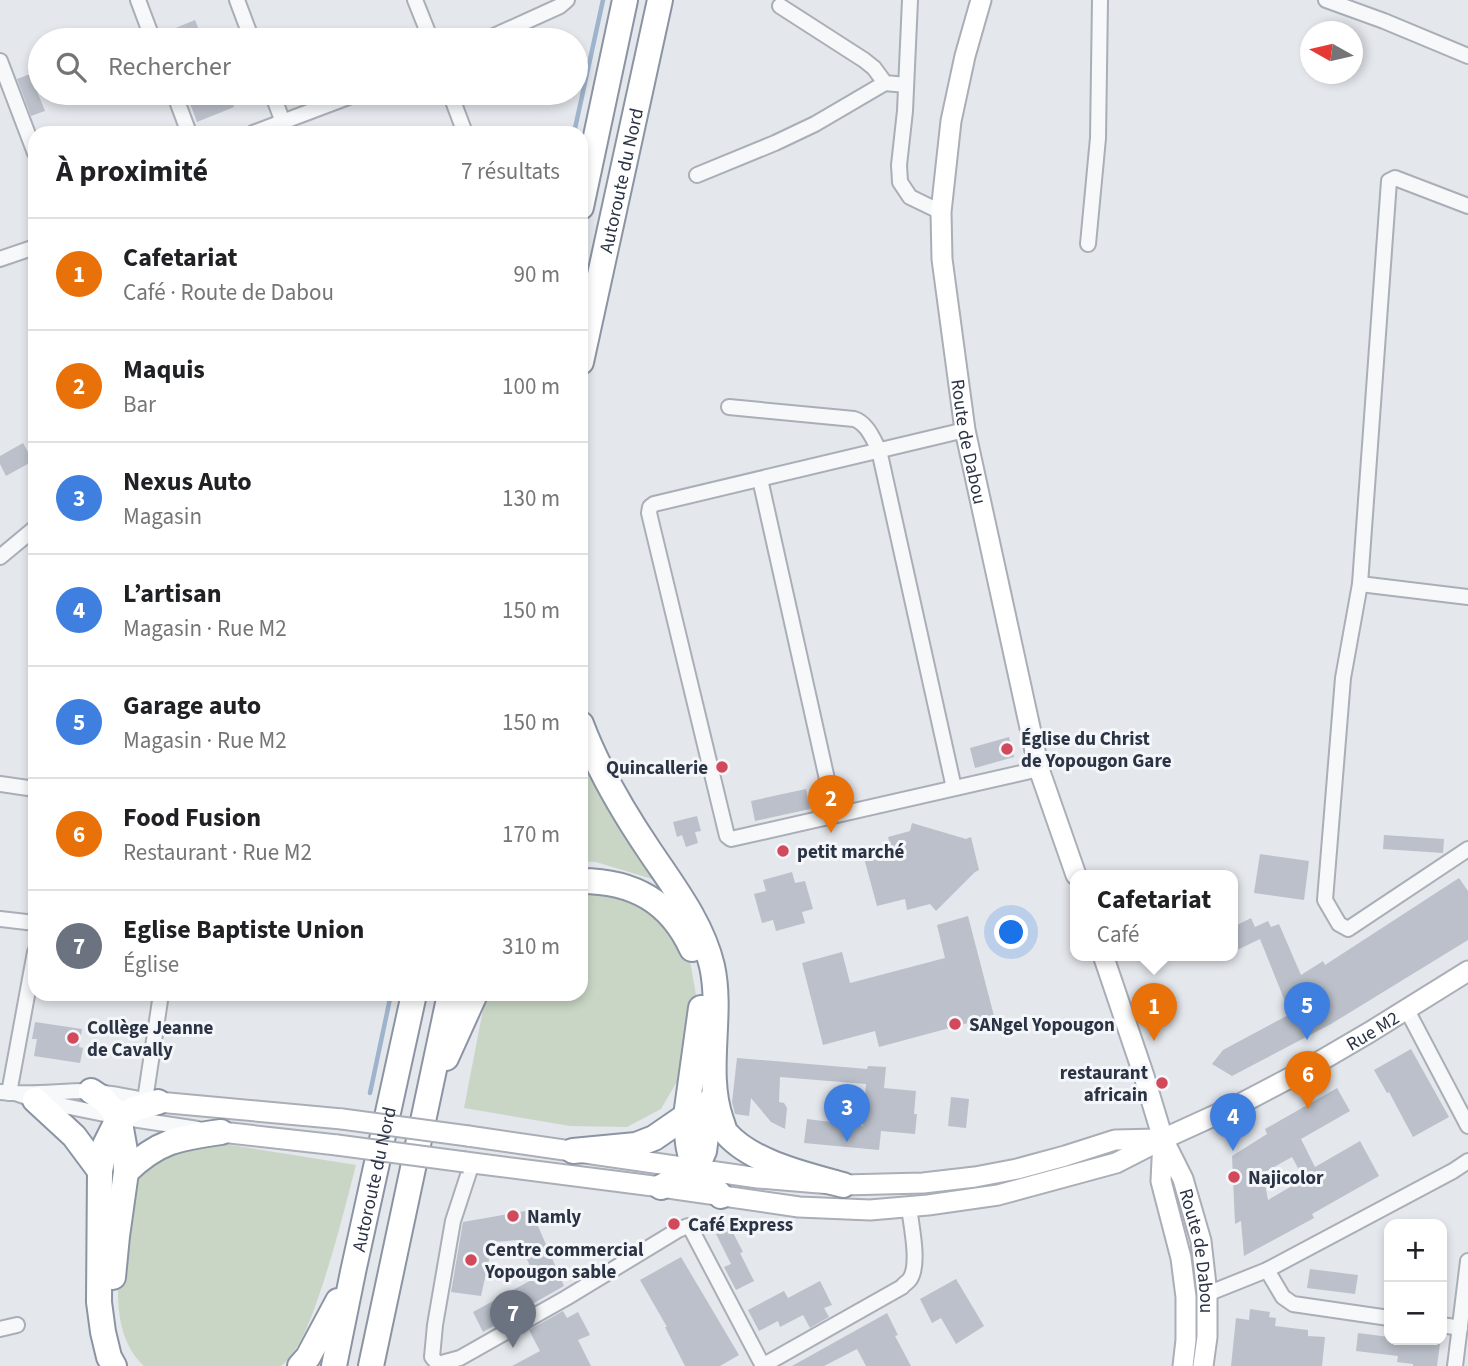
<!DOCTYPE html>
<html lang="fr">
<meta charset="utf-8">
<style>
body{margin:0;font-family:"Source Sans 3",sans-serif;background:#f6f6f6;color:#202124}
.controls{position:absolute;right:21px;bottom:21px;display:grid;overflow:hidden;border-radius:14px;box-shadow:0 4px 10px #0003}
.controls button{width:63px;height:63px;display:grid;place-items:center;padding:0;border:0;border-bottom:2px solid #e0e0e0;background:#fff;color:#202124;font:35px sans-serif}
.compass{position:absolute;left:1300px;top:21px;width:63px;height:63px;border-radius:50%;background:#fff;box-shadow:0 4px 10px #0003;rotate:278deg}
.you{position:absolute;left:1012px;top:933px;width:24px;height:24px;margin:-18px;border:5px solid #fff;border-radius:50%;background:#1a73e8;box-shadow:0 0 0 10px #1a73e833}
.badge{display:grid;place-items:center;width:46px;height:46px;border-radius:50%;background:#b45309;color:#fff;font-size:23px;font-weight:700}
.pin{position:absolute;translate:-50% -58px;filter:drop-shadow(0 2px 4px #0008)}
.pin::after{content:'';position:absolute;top:37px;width:24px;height:21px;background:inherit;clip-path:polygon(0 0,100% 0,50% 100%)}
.popup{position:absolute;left:1070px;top:870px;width:168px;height:91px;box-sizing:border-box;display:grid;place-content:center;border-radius:14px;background:#fff;filter:drop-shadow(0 2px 5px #0005);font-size:23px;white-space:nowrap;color:#757577}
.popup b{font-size:26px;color:#202124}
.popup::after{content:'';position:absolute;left:50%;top:100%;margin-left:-14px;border:14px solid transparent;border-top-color:#fff}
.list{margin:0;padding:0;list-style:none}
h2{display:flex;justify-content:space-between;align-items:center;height:91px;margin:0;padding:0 28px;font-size:30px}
h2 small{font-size:23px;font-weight:400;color:#757577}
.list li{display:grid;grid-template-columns:46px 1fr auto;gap:21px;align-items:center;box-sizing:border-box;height:112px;padding:0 28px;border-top:2px solid #e0e0e0}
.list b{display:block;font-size:26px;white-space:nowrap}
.list p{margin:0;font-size:23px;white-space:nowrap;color:#757577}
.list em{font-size:23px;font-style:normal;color:#757577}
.icon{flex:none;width:38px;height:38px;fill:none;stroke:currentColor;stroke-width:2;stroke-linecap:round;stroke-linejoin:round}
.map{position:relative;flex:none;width:1468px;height:1366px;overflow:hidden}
.search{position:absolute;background:#fff;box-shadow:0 4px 10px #0003;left:28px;top:28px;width:560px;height:77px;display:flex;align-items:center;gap:18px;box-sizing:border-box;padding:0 24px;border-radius:38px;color:#757577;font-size:26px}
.panel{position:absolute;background:#fff;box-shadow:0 4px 10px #0003;left:28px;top:126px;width:560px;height:875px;border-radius:21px}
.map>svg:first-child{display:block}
</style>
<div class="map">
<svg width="1468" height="1366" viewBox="0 0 1468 1366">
<rect width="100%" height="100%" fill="#e4e7ec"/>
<g fill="#c9d6c5">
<path d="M581 743 662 882 596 862 581 861Z"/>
<path d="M581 886 626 890 679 936 690 961 696 995 688 1045 679 1078 661 1109 627 1127 570 1126 464 1108 486 994H581Z"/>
<path d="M218 1143 356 1165C344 1211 333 1256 317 1301 309 1323 300 1350 281 1366H144C97 1324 126 1226 136 1172L160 1154Z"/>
</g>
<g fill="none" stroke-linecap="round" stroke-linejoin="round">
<g stroke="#9fb4cc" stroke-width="4.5">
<path d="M574 133 603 0"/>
<path d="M370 1093 391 994"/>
</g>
</g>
<g fill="#bbc0ca" fill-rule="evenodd">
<path d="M195 20 203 40H162L161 34Z"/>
<path d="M30 74 45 111 31 116 17 79Z"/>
<path d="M186 93H228L234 107 197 122Z"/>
<path d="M23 443 33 461 6 476 0 464V456Z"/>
<path d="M1009 737 1014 757 975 768 970 748Z"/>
<path d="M806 789 810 809 755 821 751 801Z"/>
<path d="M697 816 701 831 695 832 698 843 686 847 682 835 677 837 673 822Z"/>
<path d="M912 823 966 839 971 837 979 870 975 872 936 911 930 904 907 910 905 899 877 906 864 858 892 851 888 837 910 831Z"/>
<path d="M1384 835 1444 839 1443 853 1383 849Z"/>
<path d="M1260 854 1309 861 1304 900 1254 893Z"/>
<path d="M792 872 795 883 805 881 813 909 802 912 805 923 776 931 773 920 762 923 754 894 766 891 763 880Z"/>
<path d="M1459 878 1468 891V940L1331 1024 1232 1076 1212 1064 1223 1050 1290 1014 1260 939 1233 952V927L1251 918 1255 927 1268 921 1271 927 1279 924 1301 975 1323 961 1325 965Z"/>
<path d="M968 916 994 1016 879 1047 875 1031 823 1045 802 963 842 952 850 983 945 958 937 925Z"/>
<path d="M35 1022 82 1029 79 1047 83 1048 80 1063 34 1056 37 1039H32Z"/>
<path d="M1411 1049 1449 1117 1413 1137 1389 1092 1387 1093 1374 1070Z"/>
<path d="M737 1058 867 1069 868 1066 886 1067 884 1088 916 1091 914 1114H917L915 1134 881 1131 879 1150 804 1143 807 1119 863 1126 866 1084 780 1077 779 1102 784 1103 787 1108 785 1129 771 1122 751 1098 749 1116 735 1114 732 1102Z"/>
<path d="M1337 1088 1350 1111 1301 1139 1315 1167 1360 1141 1379 1176 1312 1214 1314 1218 1244 1256 1241 1221 1235 1224 1232 1156 1267 1134 1265 1129ZM1292 1157 1304 1179 1268 1200 1263 1173Z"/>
<path d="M951 1097 969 1099 966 1128 948 1126Z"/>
<path d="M531 1210 564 1286 483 1332 473 1312 535 1278 519 1240 493 1242 481 1296 451 1292 463 1222Z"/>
<path d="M730 1227 743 1252 740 1253 754 1281 736 1290 724 1267 731 1264 716 1234Z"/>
<path d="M681 1257 739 1355 720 1366H685L665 1327H667L640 1280Z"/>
<path d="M1310 1269 1358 1275 1355 1294 1307 1288Z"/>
<path d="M956 1279 984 1326 956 1344 941 1318 932 1323 920 1299Z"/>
<path d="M820 1281 832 1305 824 1308 829 1317 810 1328 803 1315 780 1327 778 1321 759 1331 748 1310 784 1291 788 1298Z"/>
<path d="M1250 1309 1270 1312 1269 1317 1276 1318 1275 1326 1308 1330V1336L1325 1337 1322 1366H1231L1236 1318 1249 1320Z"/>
<path d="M563 1311 567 1318 578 1312 590 1335 578 1340 591 1366H512L540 1351 529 1330Z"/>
<path d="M887 1313 898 1335 895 1336 911 1366H866L857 1349 824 1366H792Z"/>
<path d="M1358 1333 1389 1337V1340H1408L1440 1344 1437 1366H1413V1364L1397 1362 1398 1356 1356 1351Z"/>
</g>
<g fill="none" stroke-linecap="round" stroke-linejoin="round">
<defs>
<g id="street">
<path d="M138 0 153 40"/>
<path d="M237 0 252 40"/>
<path d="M415 0 431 40"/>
<path d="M910 0 905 111 899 165 900 182 910 197 941 212"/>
<path d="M1326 0 1384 21 1468 56"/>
<path d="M780 6 864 60 874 68 885 83 906 85"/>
<path d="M485 40 560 6 567 0"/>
<path d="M0 61 35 153"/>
<path d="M174 93 189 133"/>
<path d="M272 93 287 133"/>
<path d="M450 93 465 133"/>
<path d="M253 133 359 93"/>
<path d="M697 175 775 143 815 124 885 83"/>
<path d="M1468 206 1395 178 1389 181 1360 584 1343 678 1325 900 1339 924 1348 929 1468 849"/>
<path d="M1088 244 1098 138 1100 0"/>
<path d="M0 259 35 247"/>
<path d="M729 407 854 419C867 423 873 439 879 450L954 788"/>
<path d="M965 430 654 504 650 507 649 513 727 836 731 839 1039 769"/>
<path d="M760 479 835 815"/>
<path d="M0 557 35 528"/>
<path d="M1360 584 1468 597"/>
<path d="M0 784 35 789"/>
<path d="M0 919 35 923"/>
<path d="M1407 1010 1468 1126"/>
<path d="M0 1092C29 1096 58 1091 87 1091 106 1092 127 1097 146 1100"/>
<path d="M9 1093 35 952"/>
<path d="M18 1094 35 1100 119 1117 198 1129"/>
<path d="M145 1100 161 994"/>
<path d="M472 1163 453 1221 435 1325 432 1357 438 1364 460 1358 566 1298 678 1230 688 1226 691 1229 763 1366"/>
<path d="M1267 1270 1283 1297 1293 1304 1389 1318"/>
<path d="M1207 1294 1267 1270 1453 1171 1468 1161"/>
<path d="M1442 1325 1460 1328"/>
<path d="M0 1329 17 1325"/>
<path d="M762 1366 902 1287C904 1284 908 1282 910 1279 920 1264 911 1225 909 1207"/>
<path d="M1455 1366 1468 1261"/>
</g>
<g id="secondary">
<path id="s1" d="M981 0 965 56 951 121 941 212 942 259 965 430 1039 769 1076 875"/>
<path id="s2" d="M1103 955 1144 1076 1163 1139 1183 1179 1201 1241 1207 1294V1337L1203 1366"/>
<path d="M158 1102 342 1119"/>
<path d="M221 1132 337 1145"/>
<path d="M468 1136 758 1178 843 1185 923 1183 975 1177 1017 1169 1065 1156 1115 1140 1158 1139"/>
<path d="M1163 1140 1161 1181 1181 1258 1186 1297V1340L1183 1366"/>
<path id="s3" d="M465 1162 661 1187 799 1207 870 1210 928 1205 998 1195 1116 1163 1163 1139 1242 1103 1305 1070 1370 1032 1468 971"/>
</g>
<g id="highway">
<path d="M581 207 625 0"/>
<path id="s4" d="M581 362 660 0"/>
<path d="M581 724C598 769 622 810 649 850 673 886 702 923 712 966 723 1016 704 1071 721 1120 723 1125 724 1131 727 1134 753 1163 807 1175 843 1185"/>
<path d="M581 881C633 881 670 901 692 949"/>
<path d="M701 1008 686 1116C687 1133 687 1157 698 1171 705 1180 714 1188 721 1196"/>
<path d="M446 1058 475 994"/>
<path d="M91 1091 103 1099 119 1117 125 1151 126 1172 117 1236 113 1277"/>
<path d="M35 1100 74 1136 100 1171"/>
<path d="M573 1151 636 1145 654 1138 686 1116"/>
<path d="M126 1172C158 1141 178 1138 221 1132"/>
<path d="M661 1187 696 1169 704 1151 711 1100"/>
<path d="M114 1366 109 1357 103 1332 99 1302 100 1171 105 1145 119 1117 134 1109 158 1102"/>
<path d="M300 1366 308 1357 338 1301"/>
<path id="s5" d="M334 1366 353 1272 414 994"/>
<path d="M371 1366 450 994"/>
</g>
</defs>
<use href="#street" stroke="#a9aeb7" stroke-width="18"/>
<use href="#secondary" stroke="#a9aeb7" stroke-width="23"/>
<use href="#highway" stroke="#8b94a3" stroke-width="28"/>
<use href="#street" stroke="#f7f8fa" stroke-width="14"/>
<use href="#secondary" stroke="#fff" stroke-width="19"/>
<use href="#highway" stroke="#fff" stroke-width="24"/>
<defs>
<g id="secondary-bridge">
<path d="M342 1119 468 1136"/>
<path d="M337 1145 465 1162"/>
</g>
</defs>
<use href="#secondary-bridge" stroke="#a9aeb7" stroke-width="23" stroke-linecap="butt"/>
<use href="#secondary-bridge" stroke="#fff" stroke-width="19"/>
</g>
<g fill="#d1495b" stroke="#f4f6f9" stroke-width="2.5">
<circle cx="1007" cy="749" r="7"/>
<circle cx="722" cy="767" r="7"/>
<circle cx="783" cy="851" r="7"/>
<circle cx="955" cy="1024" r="7"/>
<circle cx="73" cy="1038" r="7"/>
<circle cx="1162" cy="1083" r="7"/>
<circle cx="1234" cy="1177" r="7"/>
<circle cx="513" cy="1216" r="7"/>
<circle cx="674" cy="1224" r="7"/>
<circle cx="471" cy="1260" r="7"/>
</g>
<g text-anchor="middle" stroke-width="6" stroke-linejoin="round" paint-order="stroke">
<g font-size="19" fill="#2b3445" stroke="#f4f6f9">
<text dy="7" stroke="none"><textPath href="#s4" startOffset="186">Autoroute du Nord</textPath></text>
<text dy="7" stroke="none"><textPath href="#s1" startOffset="448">Route de Dabou</textPath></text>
<text dy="7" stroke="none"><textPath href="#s3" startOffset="948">Rue M2</textPath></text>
<text dy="7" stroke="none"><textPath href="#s5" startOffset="191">Autoroute du Nord</textPath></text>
<text dy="7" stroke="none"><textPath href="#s2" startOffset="312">Route de Dabou</textPath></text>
</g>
<g font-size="19" font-weight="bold" fill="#2b3445" stroke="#f4f6f9" text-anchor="start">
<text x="1021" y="745">Église du Christ<tspan x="1021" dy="22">de Yopougon Gare</tspan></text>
<text x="708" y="774" text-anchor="end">Quincallerie</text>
<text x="797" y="858">petit marché</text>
<text x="969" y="1031">SANgel Yopougon</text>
<text x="87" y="1034">Collège Jeanne<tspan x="87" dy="22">de Cavally</tspan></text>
<text x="1148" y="1079" text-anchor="end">restaurant<tspan x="1148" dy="22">africain</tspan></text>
<text x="1248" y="1184">Najicolor</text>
<text x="527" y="1223">Namly</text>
<text x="688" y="1231">Café Express</text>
<text x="485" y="1256">Centre commercial<tspan x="485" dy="22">Yopougon sable</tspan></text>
</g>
</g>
</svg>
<div class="controls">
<button>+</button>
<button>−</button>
</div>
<svg class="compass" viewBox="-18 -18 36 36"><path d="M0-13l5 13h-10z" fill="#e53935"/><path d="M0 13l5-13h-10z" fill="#757577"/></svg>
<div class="you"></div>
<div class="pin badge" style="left:1154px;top:1041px;background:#e8710a">1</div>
<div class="popup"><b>Cafetariat</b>Café</div>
<div class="pin badge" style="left:831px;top:833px;background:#e8710a">2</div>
<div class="pin badge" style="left:847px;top:1142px;background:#3f7fe0">3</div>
<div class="pin badge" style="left:1233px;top:1151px;background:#3f7fe0">4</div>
<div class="pin badge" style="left:1307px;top:1040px;background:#3f7fe0">5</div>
<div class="pin badge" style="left:1308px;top:1109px;background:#e8710a">6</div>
<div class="pin badge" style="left:513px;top:1348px;background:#6b7280">7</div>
<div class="search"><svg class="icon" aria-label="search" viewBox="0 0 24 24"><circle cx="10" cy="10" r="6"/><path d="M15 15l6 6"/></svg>Rechercher</div>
<section class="panel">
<h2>À proximité<small>7 résultats</small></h2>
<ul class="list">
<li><span class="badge" style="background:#e8710a">1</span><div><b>Cafetariat</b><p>Café · Route de Dabou</p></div><em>90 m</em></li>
<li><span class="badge" style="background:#e8710a">2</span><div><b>Maquis</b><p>Bar</p></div><em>100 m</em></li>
<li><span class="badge" style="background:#3f7fe0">3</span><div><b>Nexus Auto</b><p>Magasin</p></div><em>130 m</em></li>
<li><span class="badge" style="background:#3f7fe0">4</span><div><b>L’artisan</b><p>Magasin · Rue M2</p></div><em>150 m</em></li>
<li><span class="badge" style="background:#3f7fe0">5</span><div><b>Garage auto</b><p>Magasin · Rue M2</p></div><em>150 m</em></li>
<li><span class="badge" style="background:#e8710a">6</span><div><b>Food Fusion</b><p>Restaurant · Rue M2</p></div><em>170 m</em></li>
<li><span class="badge" style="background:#6b7280">7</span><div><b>Eglise Baptiste Union</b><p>Église</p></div><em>310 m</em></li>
</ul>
</section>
</div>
